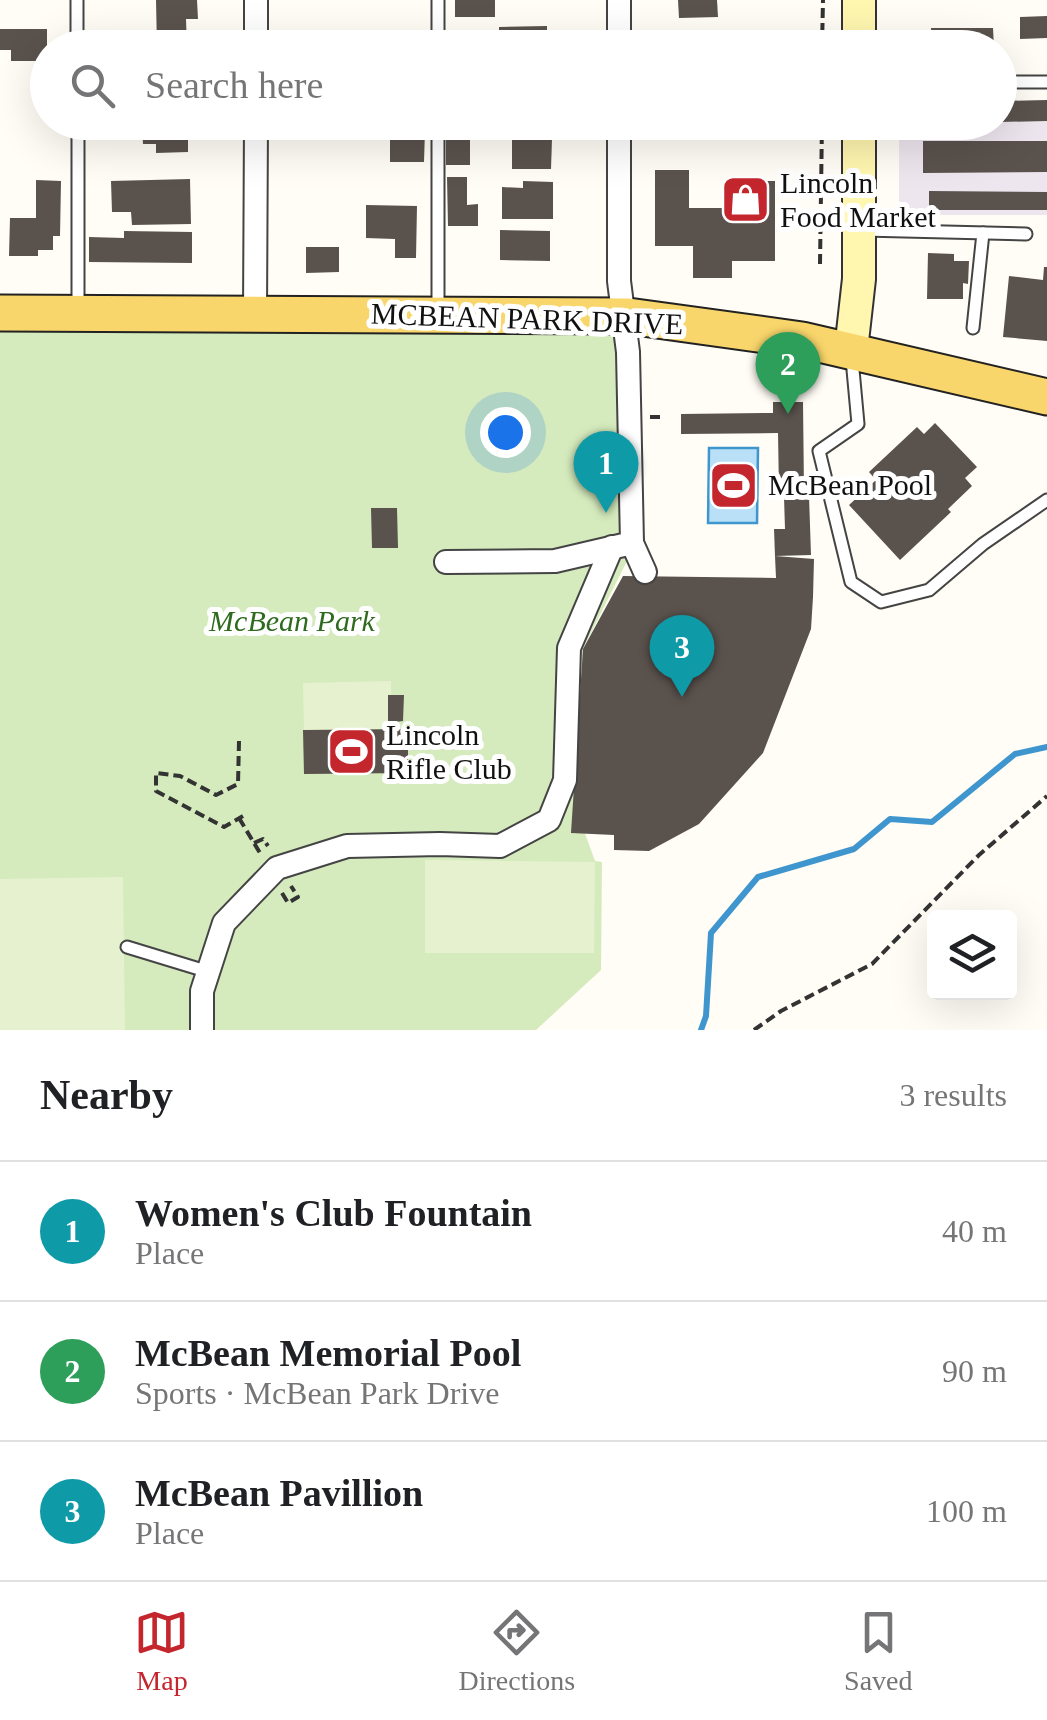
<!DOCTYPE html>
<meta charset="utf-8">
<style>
body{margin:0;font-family:Georgia,serif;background:#f2f2f2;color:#202124}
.controls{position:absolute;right:30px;bottom:30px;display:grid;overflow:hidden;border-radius:10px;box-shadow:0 10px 40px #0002}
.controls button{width:90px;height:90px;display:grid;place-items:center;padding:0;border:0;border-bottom:2px solid #e0e0e0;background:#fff;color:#202124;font:50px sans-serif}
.you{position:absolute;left:505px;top:432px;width:35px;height:35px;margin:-25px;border:8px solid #fff;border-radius:50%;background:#1a73e8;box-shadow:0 0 0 15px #1a73e833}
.badge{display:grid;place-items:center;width:65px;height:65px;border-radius:50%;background:#c4262e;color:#fff;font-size:32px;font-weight:700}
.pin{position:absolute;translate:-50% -82px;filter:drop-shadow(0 2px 5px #0008)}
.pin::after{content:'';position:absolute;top:52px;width:35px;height:30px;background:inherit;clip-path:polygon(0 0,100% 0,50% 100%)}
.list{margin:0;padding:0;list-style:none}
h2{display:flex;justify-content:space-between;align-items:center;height:130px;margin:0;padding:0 40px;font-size:42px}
h2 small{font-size:32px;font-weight:400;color:#757577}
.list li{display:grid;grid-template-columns:65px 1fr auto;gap:30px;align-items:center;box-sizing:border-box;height:140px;padding:0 40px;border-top:2px solid #e0e0e0}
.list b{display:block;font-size:38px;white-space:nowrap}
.list p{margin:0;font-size:32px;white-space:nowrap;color:#757577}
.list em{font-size:32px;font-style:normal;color:#757577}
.icon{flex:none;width:55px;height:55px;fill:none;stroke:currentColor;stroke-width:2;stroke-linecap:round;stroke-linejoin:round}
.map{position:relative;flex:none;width:1047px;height:1030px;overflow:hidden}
.search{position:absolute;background:#fff;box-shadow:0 10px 40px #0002;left:30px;right:30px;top:30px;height:110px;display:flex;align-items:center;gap:25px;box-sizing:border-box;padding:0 35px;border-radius:55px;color:#757577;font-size:38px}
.sheet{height:550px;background:#fff}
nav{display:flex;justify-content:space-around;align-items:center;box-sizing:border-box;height:140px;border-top:2px solid #e0e0e0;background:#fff;font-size:28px;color:#757577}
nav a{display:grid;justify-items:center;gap:5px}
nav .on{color:#c4262e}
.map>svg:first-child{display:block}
</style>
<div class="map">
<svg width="1047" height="1030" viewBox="0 0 1047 1030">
<rect width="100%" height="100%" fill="#fffdf5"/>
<path fill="#eee6ef" d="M1000 103H1047V215H899V123L1000 122Z"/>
<path fill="#d5ebbd" d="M0 327 627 328 633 549 583 649V828L595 861 602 862 601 970 536 1030H0Z"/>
<g fill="#e6f2cf">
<path d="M391 681V729L304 730 303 683Z"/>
<path d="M425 860 595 862 594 953H425Z"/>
<path d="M123 877 125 1030H0V879Z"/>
</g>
<path fill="#b9e0f7" stroke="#3f96cf" stroke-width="2.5" d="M709 448H758L757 523H708Z"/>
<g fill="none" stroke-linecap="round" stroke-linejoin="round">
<path stroke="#3f96cf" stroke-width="6" d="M701 1030 706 1016 711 933 758 877 854 849 890 819 932 822 1015 754 1047 747"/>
</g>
<g fill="#5a524d">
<path d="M156 0H197L198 19H186L187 48H157Z"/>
<rect x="455" y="0" width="40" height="17"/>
<path d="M678 0H717L718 17 679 18Z"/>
<path d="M1047 16V38L1020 39V17Z"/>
<path d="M547 26V48H516V37L499 38V27Z"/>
<path d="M931 28H993L994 48H932Z"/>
<path d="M0 29H47V61H11V50H0Z"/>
<path d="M318 31H337V48H317Z"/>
<rect x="363" y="31" width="20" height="17"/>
<path d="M1047 100V121L1000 122V101Z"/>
<path d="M156 122H188V152L156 153V144H143L142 127H156Z"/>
<path d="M403 130H425L424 162H390V136H403Z"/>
<rect x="446" y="137" width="24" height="28"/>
<path d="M512 139H552L551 169H512Z"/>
<path d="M923 141H1047V172L923 173Z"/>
<path d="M655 170H689V208H728V181H775V261H732V278H693V246H655Z"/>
<path d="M447 177H467V205L478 204V226H448Z"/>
<path d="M190 179 191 224 132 225 131 212H112L111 181Z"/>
<path d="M36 180 61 181 60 236H53V250H38V256H9L10 218H36Z"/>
<path d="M523 181 553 182V219H502V187L523 188Z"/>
<path d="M929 191 1047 192V210H929Z"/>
<path d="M366 205 417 206 416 258H395V239L366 238Z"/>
<path d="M500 230 550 231V261L500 260Z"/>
<path d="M124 231 192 232V263L89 262V237L124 238Z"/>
<path d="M306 247H339V272L306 273Z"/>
<path d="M928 253 954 254V261H969L968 284 963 283V299H927Z"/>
<path d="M1044 267H1047V341L1003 337 1009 276 1043 280Z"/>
<path d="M773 402H803L804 491 779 492 778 433 681 434V414L773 413Z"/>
<path d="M935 423 977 467 965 478 972 486 948 509 951 512 900 560 849 505 876 480 869 472 917 427 924 434Z"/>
<path d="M809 496 811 555 775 556 774 529H785L784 497Z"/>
<path d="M371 508H397L398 548H372Z"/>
<path d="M775 556 814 559 813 597 811 629 763 753 699 824 649 851 614 850V835L571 833 583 649 623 576 776 578Z"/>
<path d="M388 695H404L403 721 388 723Z"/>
<path d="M408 729V773L304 774 303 730Z"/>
</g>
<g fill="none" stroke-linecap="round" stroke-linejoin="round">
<defs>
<g id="lane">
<path d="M77 0V48"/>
<path d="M438 0V48"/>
<path d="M1000 82H1047"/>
<path d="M78 122V308"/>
<path d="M438 122V313"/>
<path d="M863 230 1026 234"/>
<path d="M973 328 983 233"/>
<path d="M852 359 858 424 819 451 851 582 881 602 929 590 983 544 1047 500"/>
<path d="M127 947 209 972"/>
</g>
<g id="street">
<path d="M256 0V48"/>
<path d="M619 0V48"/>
<path d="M255 313 256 122"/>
<path d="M632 543 645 572"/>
<path d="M446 562 555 561 632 543 628 352 619 281V122"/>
<path d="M202 1030V991L224 923 277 868 347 846 440 844 500 846 549 820 565 780 569 648 612 547"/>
</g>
<g id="secondary">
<path d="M859 48V0"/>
<path d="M851 350 859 279V122"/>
</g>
<path id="primary" d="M0 313 628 316 802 340 1047 397"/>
</defs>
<use href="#lane" stroke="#444" stroke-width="15"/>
<use href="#street" stroke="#444" stroke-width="26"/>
<use href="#secondary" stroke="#333" stroke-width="36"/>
<use href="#primary" stroke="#222" stroke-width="39"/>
<g stroke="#333" stroke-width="4" stroke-dasharray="10 5" stroke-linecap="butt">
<path d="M822 48 823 0"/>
<path d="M820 264 822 122"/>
<path d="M650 417H665"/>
<path d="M239 741 238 784 216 795 180 776 156 773V791L224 827 243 816"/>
<path d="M239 818 260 853"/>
<path d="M254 843 263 839 268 846"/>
<path d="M282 893 288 903 298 897 291 886"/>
<path d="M754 1030 781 1011 872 964 979 855 1047 796"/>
</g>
<use href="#lane" stroke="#fff" stroke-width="11"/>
<use href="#street" stroke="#fff" stroke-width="22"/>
<use href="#secondary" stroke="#fff6b0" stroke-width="32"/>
<use href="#primary" stroke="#f9d66b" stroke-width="35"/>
</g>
<defs>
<symbol id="shop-square" viewBox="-11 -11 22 22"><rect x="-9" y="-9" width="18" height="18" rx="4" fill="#c4262e" stroke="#fff"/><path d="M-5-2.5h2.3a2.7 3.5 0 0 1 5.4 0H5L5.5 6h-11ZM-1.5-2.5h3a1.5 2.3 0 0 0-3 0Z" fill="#fff"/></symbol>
<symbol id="stadium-square" viewBox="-11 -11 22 22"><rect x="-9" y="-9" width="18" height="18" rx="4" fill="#c4262e" stroke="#fff"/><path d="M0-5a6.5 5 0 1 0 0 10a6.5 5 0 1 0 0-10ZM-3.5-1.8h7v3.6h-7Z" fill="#fff"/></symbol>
</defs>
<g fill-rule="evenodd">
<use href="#shop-square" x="718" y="172" width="55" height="55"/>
<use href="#stadium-square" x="706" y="458" width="55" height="55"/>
<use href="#stadium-square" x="324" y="724" width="55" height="55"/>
</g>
<g text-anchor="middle" stroke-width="10" stroke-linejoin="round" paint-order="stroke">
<g font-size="30" fill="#111" stroke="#fff" text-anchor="start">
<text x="780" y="193">Lincoln<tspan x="780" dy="34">Food Market</tspan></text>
<text x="768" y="495">McBean Pool</text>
<text x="386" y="745">Lincoln<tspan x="386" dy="34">Rifle Club</tspan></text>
</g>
<g font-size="30" fill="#111" stroke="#fff">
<text transform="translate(527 319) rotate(2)" y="10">MCBEAN PARK DRIVE</text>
</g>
<g font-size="30" font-style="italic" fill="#2f6b1f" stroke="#fff">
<text x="292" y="631">McBean Park</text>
</g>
</g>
</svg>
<div class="controls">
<button><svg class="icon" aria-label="layers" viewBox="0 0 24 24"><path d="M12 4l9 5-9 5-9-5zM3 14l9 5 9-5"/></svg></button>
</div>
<div class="you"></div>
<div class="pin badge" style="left:606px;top:513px;background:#0f9aa8">1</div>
<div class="pin badge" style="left:788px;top:414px;background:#2e9e5b">2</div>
<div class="pin badge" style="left:682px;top:697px;background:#0f9aa8">3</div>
<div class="search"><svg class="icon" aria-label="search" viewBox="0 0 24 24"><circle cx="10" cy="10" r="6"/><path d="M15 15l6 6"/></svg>Search here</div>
</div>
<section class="sheet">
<h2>Nearby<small>3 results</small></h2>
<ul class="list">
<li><span class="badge" style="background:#0f9aa8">1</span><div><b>Women's Club Fountain</b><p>Place</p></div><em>40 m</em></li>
<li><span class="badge" style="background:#2e9e5b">2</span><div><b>McBean Memorial Pool</b><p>Sports · McBean Park Drive</p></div><em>90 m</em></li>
<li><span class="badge" style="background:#0f9aa8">3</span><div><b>McBean Pavillion</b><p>Place</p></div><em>100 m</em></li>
</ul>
</section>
<nav>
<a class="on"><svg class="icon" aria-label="map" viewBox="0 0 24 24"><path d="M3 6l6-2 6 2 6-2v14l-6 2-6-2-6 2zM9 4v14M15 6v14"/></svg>Map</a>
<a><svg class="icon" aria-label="directions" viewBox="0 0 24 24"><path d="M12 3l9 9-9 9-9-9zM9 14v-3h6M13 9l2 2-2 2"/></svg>Directions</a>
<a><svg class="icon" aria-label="saved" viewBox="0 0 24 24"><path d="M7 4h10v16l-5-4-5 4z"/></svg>Saved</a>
</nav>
